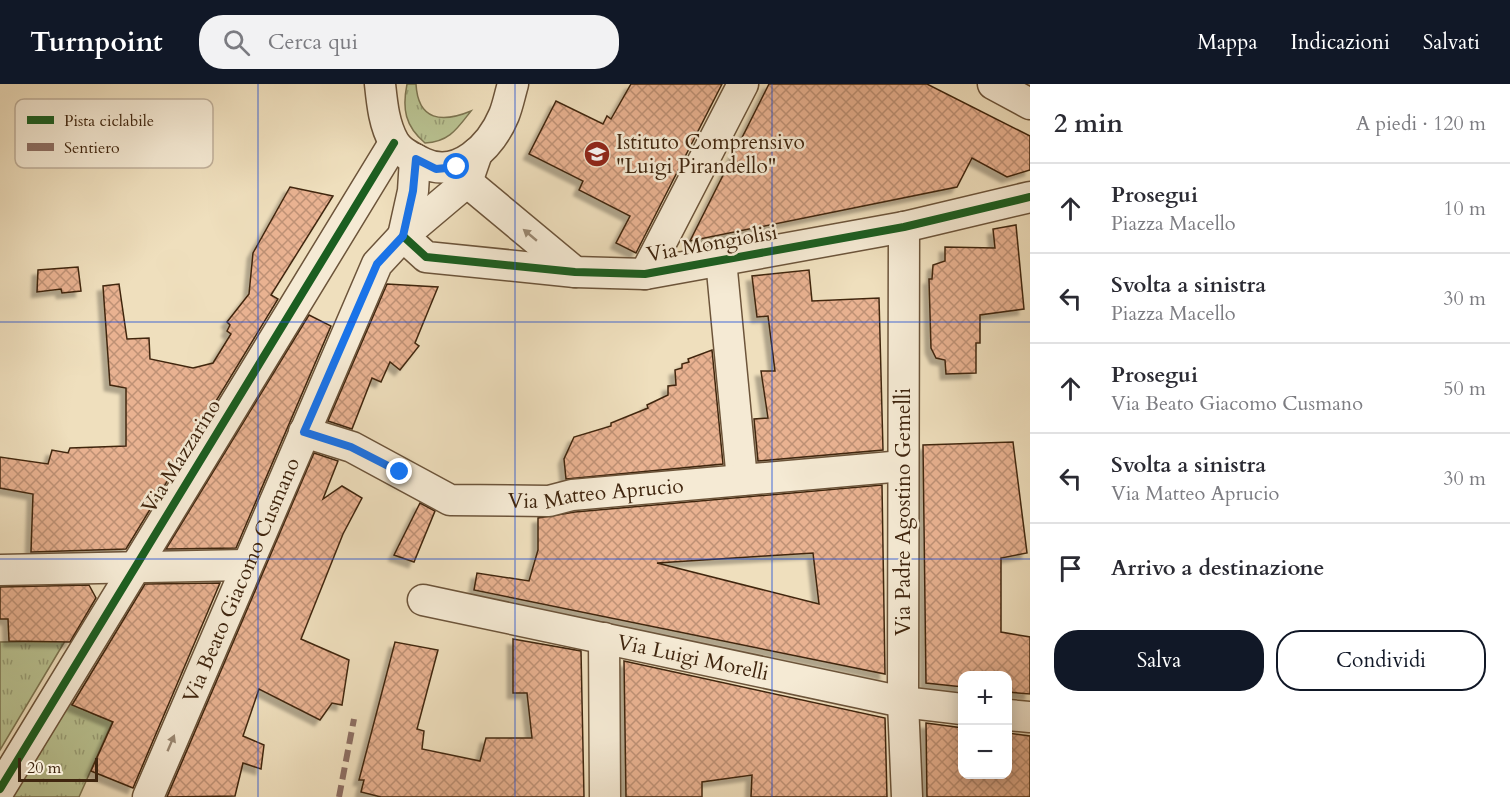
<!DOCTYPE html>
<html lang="it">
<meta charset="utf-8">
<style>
body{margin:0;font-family:Cardo,serif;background:#f2f2f3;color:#2b2b33}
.controls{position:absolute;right:18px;bottom:18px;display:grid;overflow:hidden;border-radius:12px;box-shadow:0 3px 15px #0003}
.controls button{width:54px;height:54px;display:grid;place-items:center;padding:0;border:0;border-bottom:2px solid #e1e1e2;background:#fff;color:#2b2b33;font:30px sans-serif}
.scale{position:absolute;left:18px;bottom:15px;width:80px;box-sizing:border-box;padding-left:6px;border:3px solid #40260f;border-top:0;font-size:16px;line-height:21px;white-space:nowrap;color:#40260f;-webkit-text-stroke:4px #f5ead4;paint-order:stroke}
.stop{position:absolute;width:18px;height:18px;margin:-14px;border:4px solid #1a73e8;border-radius:50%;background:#fff}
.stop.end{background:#1a73e8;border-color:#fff;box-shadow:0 2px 6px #0008}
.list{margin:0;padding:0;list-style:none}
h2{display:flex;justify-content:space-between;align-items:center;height:78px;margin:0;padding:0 24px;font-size:26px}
h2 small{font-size:20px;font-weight:400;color:#7c7c81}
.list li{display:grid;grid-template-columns:39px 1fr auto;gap:18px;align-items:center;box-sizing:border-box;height:90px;padding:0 24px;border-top:2px solid #e1e1e2}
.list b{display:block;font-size:22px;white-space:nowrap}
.list p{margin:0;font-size:20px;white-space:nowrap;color:#7c7c81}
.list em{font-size:20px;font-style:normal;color:#7c7c81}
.actions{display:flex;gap:12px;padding:18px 24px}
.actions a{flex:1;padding:14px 0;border:2px solid #111827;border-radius:24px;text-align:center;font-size:21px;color:#111827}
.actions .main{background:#111827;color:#fff}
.icon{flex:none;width:33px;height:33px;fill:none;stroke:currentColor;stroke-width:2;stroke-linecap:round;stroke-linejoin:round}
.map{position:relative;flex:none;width:1030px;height:713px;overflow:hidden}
header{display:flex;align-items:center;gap:36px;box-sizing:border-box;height:84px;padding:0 30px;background:#111827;color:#fff}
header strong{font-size:28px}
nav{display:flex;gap:33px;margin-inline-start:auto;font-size:21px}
.search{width:420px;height:54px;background:#f2f2f3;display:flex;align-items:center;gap:15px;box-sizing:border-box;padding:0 21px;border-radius:24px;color:#7c7c81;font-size:22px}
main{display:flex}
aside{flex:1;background:#fff}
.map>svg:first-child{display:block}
</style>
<header>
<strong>Turnpoint</strong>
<div class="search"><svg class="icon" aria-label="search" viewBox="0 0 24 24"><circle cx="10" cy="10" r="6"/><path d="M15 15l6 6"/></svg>Cerca qui</div>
<nav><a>Mappa</a><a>Indicazioni</a><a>Salvati</a></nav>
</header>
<main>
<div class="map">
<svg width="1030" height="713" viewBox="0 0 1030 713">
<defs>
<pattern id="grass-tufts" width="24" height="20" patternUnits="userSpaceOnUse" patternTransform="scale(1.5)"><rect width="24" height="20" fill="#b9c291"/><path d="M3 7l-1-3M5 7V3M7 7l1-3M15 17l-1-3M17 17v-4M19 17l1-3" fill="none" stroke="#989d75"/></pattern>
<pattern id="building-cross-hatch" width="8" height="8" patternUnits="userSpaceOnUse" patternTransform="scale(1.5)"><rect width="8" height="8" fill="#e9b291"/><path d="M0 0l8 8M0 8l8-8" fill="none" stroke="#be9175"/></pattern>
<filter id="shadow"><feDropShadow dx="-5.5" dy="5.5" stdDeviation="1.5" flood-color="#0004"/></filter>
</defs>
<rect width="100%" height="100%" fill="#efdfbd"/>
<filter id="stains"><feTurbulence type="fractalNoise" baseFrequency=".00333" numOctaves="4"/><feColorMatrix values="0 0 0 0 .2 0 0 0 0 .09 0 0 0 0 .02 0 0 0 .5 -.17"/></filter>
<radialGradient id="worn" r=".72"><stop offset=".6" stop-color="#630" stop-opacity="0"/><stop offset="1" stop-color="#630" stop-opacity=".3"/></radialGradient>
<g fill="url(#grass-tufts)" stroke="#7c7450" stroke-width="1.5">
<path d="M407 0H416C418 37 442 39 471 27 457 45 449 58 425 59 405 42 402 25 407 0Z"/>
<path d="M65 557 0 666V558Z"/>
<path d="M69 619 101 633 105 627 115 632 79 713H13Z"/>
</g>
<g fill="url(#building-cross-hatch)" stroke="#40260f" stroke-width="1.5" fill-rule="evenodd" filter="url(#shadow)">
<path d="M631 0H722L636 169 616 159 630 132 579 106 583 97 529 70 556 17 603 40 607 32 611 35Z"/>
<path d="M769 0H927L1030 52V86L1007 93 972 74 957 103 690 157Z"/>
<path d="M290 103 333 112 271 211 278 215 126 465 31 468 33 410 0 404V373L48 380 52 366 68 369 70 364 126 362V304L110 301 103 202 119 200 127 255 149 254 150 275 193 284 213 279 231 250 227 247 230 241 227 238 249 210 253 169Z"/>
<path d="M1016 141 1024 225 980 231V259H976V289L946 290 945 276 936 274 931 264 929 195H932L933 181 945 177V163L995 164 993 145Z"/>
<path d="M78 183 81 207 62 209 61 205 37 208 38 186Z"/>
<path d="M809 186 812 217 879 214 883 366 758 377 754 335 768 334 761 287H775L768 232 757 233 752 192Z"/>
<path d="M387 200 438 203 415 259 419 262 400 286 390 278 381 298 372 294 352 345 328 337Z"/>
<path d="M309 231 331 242 236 464 166 465Z"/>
<path d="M712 266 723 380 566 395 564 375 574 353 611 342V339L648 324 647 321 668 311V302L676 301 675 286 682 284V280L689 278 688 275Z"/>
<path d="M1013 358 1027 469 1001 474V548L1030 553V610L1008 608V591H963V603L926 599 923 361Z"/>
<path d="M314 369 338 377 323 415 342 402 362 414 343 450 301 555 349 576 342 621 332 619 320 636 259 605 243 652 264 661 261 685 243 679 235 712 167 713Z"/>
<path d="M882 401 885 590 474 506 477 489 529 497 538 466V434L575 428ZM813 469 819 520 657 479Z"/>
<path d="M420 419 435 427 414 478 394 471Z"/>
<path d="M220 499 133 704 91 687 113 638 72 621 145 500Z"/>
<path d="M89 501 96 514 70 558 9 557 8 535H0V503Z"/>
<path d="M513 555 581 567 584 713H381L361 708 364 696H359L395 558 438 566 417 645 424 647 422 665 480 677 486 654H532L527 609H513Z"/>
<path d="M624 577 885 634 887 713H751L752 691 702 698V713H626Z"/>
<path d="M926 639 963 644V690H1008V649L1030 652V713H927Z"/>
</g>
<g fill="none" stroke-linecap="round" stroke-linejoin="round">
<defs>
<g id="minor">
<path d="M380 0C382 19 384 41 394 58 399 67 414 75 423 79 458 96 491 62 504 31 508 21 510 10 513 0"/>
<path d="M993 0 1030 20"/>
<path d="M467 98 575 188"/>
<path d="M904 143 903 618 907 713"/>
<path d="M403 152 426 173 575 188 645 190 904 143 1030 113"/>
<path d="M403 152 413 107 415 75"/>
<path d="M721 176 742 396"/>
<path d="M645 190 743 0"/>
<path id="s1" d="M304 348 352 363 450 416 549 417 572 411 903 382"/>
<path d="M0 486 246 481"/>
<path id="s2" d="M423 516 903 618 962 625"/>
<path d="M604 554 605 713"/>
<path d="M1008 631 1030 633"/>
<path d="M0 705 394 59"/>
<path id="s3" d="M148 713 377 180 403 152 467 98 477 69"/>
</g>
</defs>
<use href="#minor" stroke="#6c543a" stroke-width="33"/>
<use href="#minor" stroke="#f5ead4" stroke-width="30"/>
<path stroke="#8d6e63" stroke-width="6" stroke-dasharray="12 6" stroke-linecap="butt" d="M339 713 354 635"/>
<defs>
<g id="cycleway">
<path d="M403 152 426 173 575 188 645 190 904 143 1030 113"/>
<path d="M0 705 394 59"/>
</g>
</defs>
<use href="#cycleway" stroke="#f5ead4" stroke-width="11"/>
<use href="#cycleway" stroke="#1b5e20" stroke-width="8"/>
</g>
<defs><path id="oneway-solid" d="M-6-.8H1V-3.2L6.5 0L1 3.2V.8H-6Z" transform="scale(1.5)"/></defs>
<g fill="#9a8872">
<use href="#oneway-solid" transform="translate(530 151) rotate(-140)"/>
<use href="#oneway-solid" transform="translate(171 659) rotate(-67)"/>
</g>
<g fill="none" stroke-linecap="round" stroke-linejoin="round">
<path stroke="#1a73e8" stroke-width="8" d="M400 388 351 363 304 348 377 180 403 152 413 107 416 75 436 85 457 83"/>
</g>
<path fill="none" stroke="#1d4ed8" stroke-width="1.5" stroke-opacity="0.55" d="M258 0V713M515 0V713M772 0V713M0 238H1030M0 475H1030"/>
<defs>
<symbol id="school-disc" viewBox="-11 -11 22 22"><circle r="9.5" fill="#8f2418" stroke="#f5ead4"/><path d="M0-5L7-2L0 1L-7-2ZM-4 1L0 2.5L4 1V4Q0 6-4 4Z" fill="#fff"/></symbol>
</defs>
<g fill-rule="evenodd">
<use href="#school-disc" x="582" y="55" width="30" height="30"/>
</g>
<g text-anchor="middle" stroke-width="5" stroke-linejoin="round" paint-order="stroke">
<g font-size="21" fill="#40260f" stroke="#f5ead4" text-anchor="start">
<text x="616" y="65">Istituto Comprensivo<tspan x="616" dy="24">"Luigi Pirandello"</tspan></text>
</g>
<g font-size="21" fill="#40260f" stroke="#f5ead4">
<text transform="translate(712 159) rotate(-10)" y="7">Via Mongiolisi</text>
<text transform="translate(181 372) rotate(-58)" y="7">Via Mazzarino</text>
<text dy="7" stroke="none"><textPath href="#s1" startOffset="308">Via Matteo Aprucio</textPath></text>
<text transform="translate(903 428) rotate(-90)" y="7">Via Padre Agostino Gemelli</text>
<text dy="7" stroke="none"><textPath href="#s3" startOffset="236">Via Beato Giacomo Cusmano</textPath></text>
<text dy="7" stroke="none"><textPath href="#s2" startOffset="276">Via Luigi Morelli</textPath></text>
</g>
</g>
<rect x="15" y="15" width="198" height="69" rx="9" fill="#f5ead4" stroke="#bfaf99" stroke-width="1.5"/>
<rect x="27" y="32" width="27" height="8" fill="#1b5e20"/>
<rect x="27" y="59" width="27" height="8" fill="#8d6e63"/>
<g font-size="16" fill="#40260f">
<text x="64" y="42">Pista ciclabile</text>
<text x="64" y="69">Sentiero</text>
</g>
<rect width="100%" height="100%" filter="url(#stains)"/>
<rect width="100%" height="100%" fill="url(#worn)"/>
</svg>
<div class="controls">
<button>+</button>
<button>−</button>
</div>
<div class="scale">20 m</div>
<div class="stop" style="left:457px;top:83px"></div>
<div class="stop end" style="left:400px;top:388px"></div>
</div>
<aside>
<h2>2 min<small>A piedi · 120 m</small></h2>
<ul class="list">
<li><svg class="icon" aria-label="ahead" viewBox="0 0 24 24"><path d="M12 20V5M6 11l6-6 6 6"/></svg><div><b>Prosegui</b><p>Piazza Macello</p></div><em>10 m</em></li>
<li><svg class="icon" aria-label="left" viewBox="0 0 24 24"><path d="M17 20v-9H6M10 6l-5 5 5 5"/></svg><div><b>Svolta a sinistra</b><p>Piazza Macello</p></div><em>30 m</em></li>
<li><svg class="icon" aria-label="ahead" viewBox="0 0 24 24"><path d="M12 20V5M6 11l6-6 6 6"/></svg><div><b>Prosegui</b><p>Via Beato Giacomo Cusmano</p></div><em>50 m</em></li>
<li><svg class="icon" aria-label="left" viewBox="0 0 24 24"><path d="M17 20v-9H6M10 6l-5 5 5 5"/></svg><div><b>Svolta a sinistra</b><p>Via Matteo Aprucio</p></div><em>30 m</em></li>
<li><svg class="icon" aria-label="arrive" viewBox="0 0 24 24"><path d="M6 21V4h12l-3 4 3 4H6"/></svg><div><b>Arrivo a destinazione</b></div></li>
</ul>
<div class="actions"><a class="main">Salva</a><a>Condividi</a></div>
</aside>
</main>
